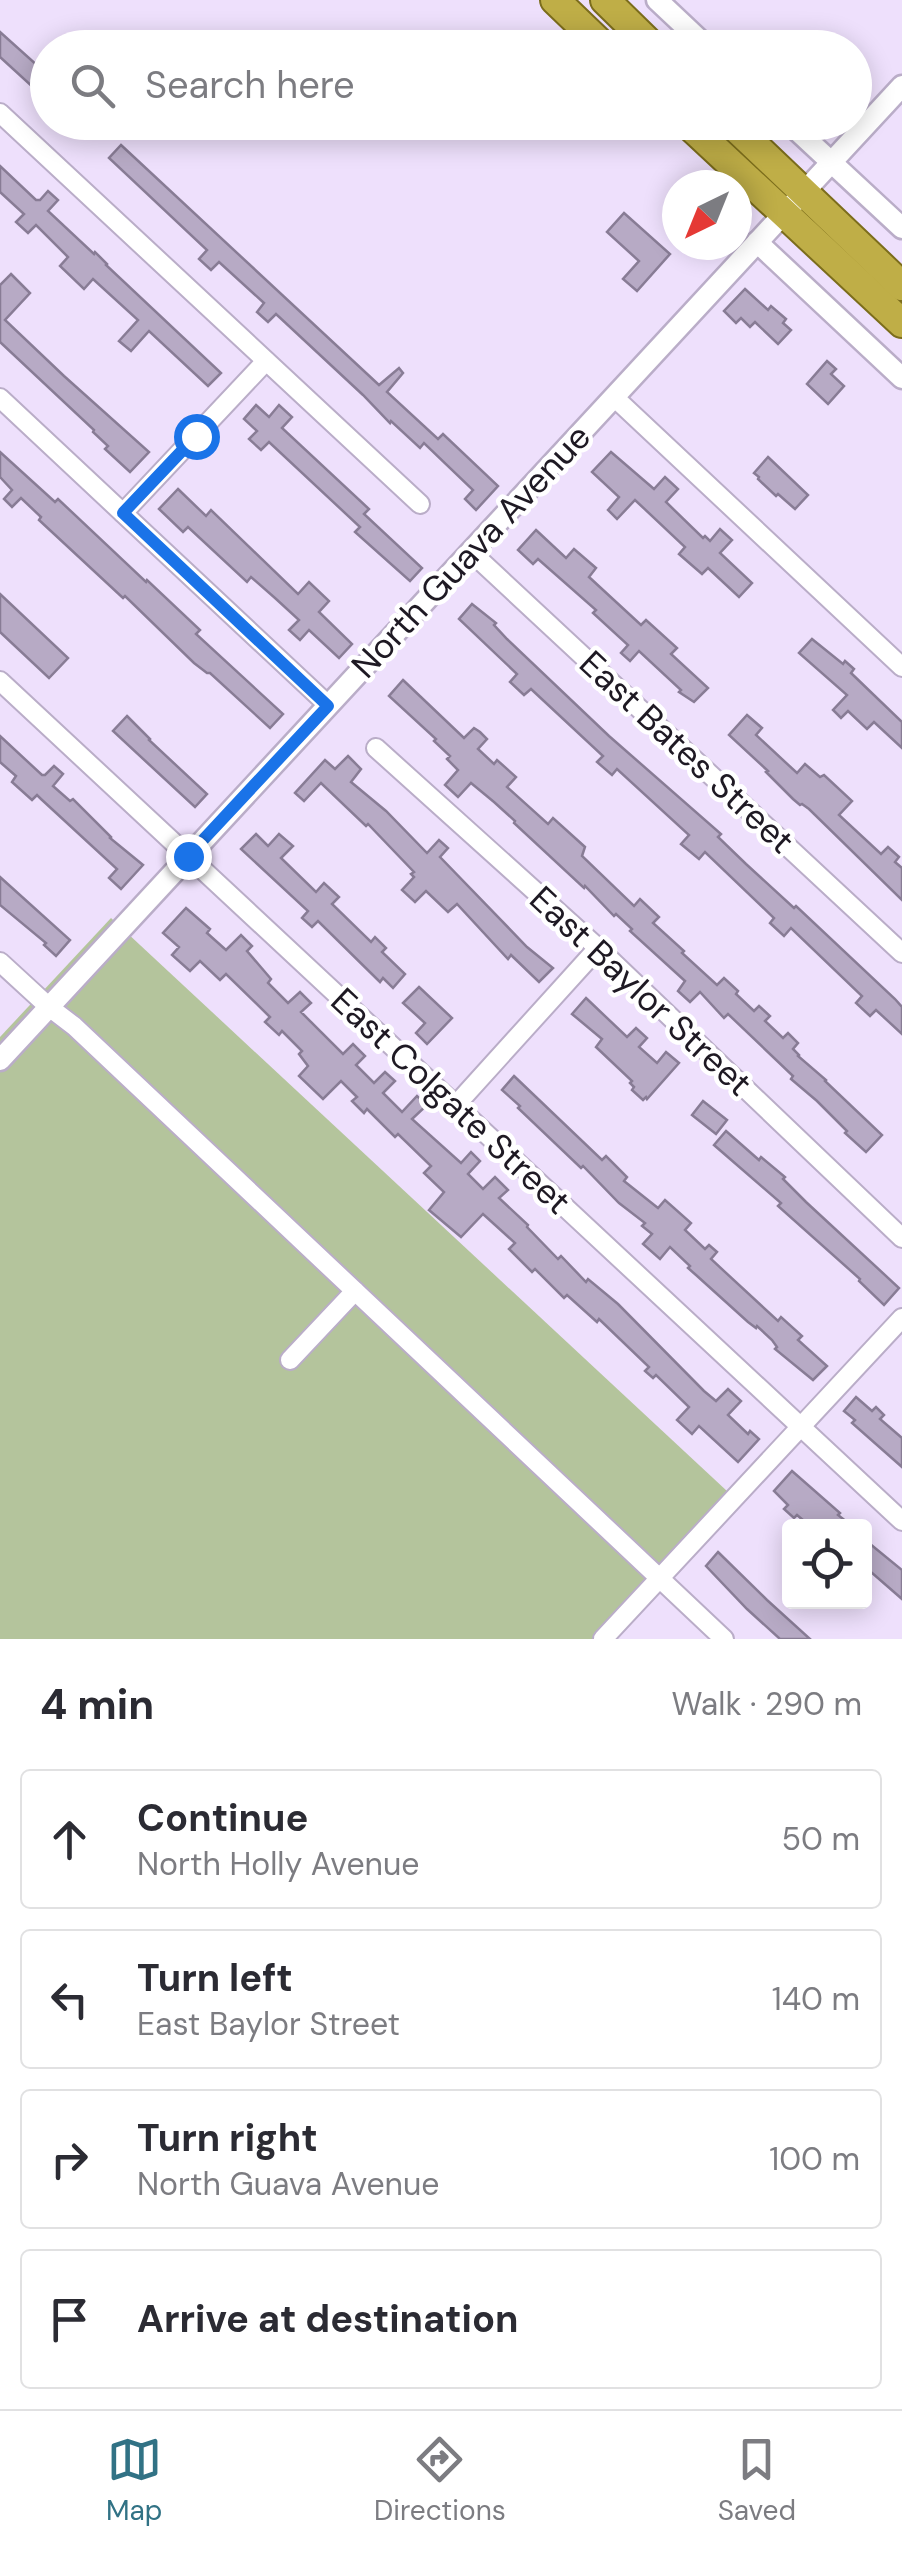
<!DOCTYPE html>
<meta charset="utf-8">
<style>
body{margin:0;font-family:"DM Sans",sans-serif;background:#f2f2f3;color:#2b2b33}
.controls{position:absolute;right:30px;bottom:30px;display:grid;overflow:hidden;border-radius:10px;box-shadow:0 5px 25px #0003}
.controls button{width:90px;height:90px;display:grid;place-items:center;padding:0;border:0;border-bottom:2px solid #e1e1e2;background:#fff;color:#2b2b33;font:50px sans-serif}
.compass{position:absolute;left:662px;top:170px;width:90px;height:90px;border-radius:50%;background:#fff;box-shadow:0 5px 25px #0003;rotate:223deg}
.stop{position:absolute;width:30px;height:30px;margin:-22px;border:8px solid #1a73e8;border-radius:50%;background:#fff}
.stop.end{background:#1a73e8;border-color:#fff;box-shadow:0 2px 10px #0008}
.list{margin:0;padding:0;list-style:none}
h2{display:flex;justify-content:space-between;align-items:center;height:130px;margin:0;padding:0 40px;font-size:42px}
h2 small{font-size:32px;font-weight:400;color:#7c7c81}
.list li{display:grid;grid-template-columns:65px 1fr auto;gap:30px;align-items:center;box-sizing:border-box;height:140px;margin:0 20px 20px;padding:0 20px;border:2px solid #e1e1e2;border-radius:10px}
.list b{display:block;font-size:38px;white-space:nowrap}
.list p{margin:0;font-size:32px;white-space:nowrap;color:#7c7c81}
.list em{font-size:32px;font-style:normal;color:#7c7c81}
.icon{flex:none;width:55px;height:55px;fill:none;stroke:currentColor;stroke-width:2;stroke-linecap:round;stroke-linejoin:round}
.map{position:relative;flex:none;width:902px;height:1639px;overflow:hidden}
.search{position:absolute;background:#fff;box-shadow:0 5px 25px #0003;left:30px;right:30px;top:30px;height:110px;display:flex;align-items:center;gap:25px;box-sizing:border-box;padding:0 35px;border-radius:55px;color:#7c7c81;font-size:38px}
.sheet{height:770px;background:#fff}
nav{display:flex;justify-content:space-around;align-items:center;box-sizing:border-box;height:140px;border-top:2px solid #e1e1e2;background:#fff;font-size:28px;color:#7c7c81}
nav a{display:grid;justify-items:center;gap:5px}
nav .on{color:#317285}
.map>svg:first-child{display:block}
</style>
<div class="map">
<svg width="902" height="1639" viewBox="0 0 902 1639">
<rect width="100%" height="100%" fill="#eee0fc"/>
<path fill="#b4c49c" d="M111 918 742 1505 617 1639H0V1037Z"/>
<g fill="#b7aac5" stroke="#887c95" stroke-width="2.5">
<path d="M0 32 48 75V101L0 57Z"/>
<path d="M121 145 379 385 399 368 403 373 387 392 438 439 443 434 498 486 476 510 465 499 473 490 424 443 420 448 391 421 390 423 363 395 276 314 268 322 257 312 264 303 219 262 211 270 199 259 207 250 109 158Z"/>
<path d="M0 166 36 200H40L48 191 58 200 48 211 94 254 95 252 107 264 106 265 221 373 208 386 149 331 131 351 119 341 138 320 93 279 84 289 60 266 68 257 36 225 28 233 16 222 24 214 0 192Z"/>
<path d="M624 213 670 254 637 291 623 279 639 261 607 232Z"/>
<path d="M11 274 30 293 5 320 64 376 149 452 130 472 105 449 108 446 93 432 94 430 0 342V285Z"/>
<path d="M745 289 768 310 771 306 786 319 783 323 791 330 778 344 755 322 750 327 741 318 736 323 724 311Z"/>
<path d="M827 361 836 369 831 374 844 386 828 404 807 384Z"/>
<path d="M256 405 269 417 279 405 292 417 282 428 369 509 364 514 422 568 410 581 355 532 360 527 269 442 261 450 249 439 257 431 244 419Z"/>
<path d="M0 452 55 502 58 499 146 582 147 580 200 630 196 634 283 714 270 728 210 673H207L194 663 125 596 123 598 39 520 41 517 21 498 12 507 4 499 12 490 0 477Z"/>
<path d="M611 452 654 489 665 477 678 489 666 502 703 538 705 536 710 541 720 529 732 540 720 553 752 583 739 597 708 568 702 574 679 554 685 547 635 500 617 519 608 510 619 497 592 472Z"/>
<path d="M768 457 808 495 795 509 778 494 776 496 758 479 759 477 754 473Z"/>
<path d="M178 489 206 516 211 510 298 594 309 582 329 601 319 612 352 644 339 658 309 630 300 640 289 630 299 620 275 598 251 577 247 582 188 527 183 532 159 509Z"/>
<path d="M536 530 566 558 574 549 596 568 589 577 641 625 646 620 677 648 671 654 708 688 694 702 679 692 681 690 639 651 630 661 621 653 628 645 593 613 596 610 538 559 533 564 518 550Z"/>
<path d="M0 594 68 658 49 678 0 632Z"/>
<path d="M472 604 496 623 494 625 507 639 609 736 721 834 718 837 746 864 794 908 796 906 895 999 902 1007V1034L876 1010 870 1016 856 1003 862 996 791 928 784 936 770 923 774 918 705 852 699 859 681 844 689 835 617 769 612 775 597 762 603 756 531 689 524 695 510 682 517 674 459 619Z"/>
<path d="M812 639 843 664 845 661 854 669 851 673 902 722V748L874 722 867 729 848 711 841 718 833 710 847 695 799 653Z"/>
<path d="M403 680 464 738 474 728 480 732 487 739 478 749 494 764 497 760 516 777 507 787 548 824 553 818 585 847 582 856 634 906 640 899 659 917 653 923 684 951 682 953 717 985 724 978 738 991 736 994 754 1011 759 1006 770 1016 765 1021 783 1038 788 1033 798 1043 793 1049 799 1055 798 1056 826 1080 825 1081 882 1135 866 1152 845 1133 847 1131 817 1101 791 1079 793 1076 728 1014 724 1018 700 992 690 1002 678 991 685 981 630 931 632 929 616 914 614 916 585 886 584 888 514 823 515 821 494 802 471 783 458 797 445 785 458 770 447 759 450 756 434 741 436 739 389 696Z"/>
<path d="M747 715 762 728 756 735 797 773 805 764 820 777 824 775 852 801 839 815 881 854 888 847 899 857 895 862 902 868V900L809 809 802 804 800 805 793 799 766 772 768 771 729 735Z"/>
<path d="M127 716 150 739 149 740 207 794 195 807 113 731Z"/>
<path d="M0 736 42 775H45L54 766 63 774 53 786 70 801 73 799 111 837 110 838 143 865 121 889 109 878 117 869 41 799 37 795 32 800 12 782 16 776 0 762Z"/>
<path d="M348 756 361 769 351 782 386 811 427 853 439 840 448 848 440 857 527 947 553 968 539 982 511 955 508 959 457 904 448 912 426 891 415 902 402 890 414 877 411 874 414 872 368 824 366 826 321 783 304 801 295 793 325 760 335 769Z"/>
<path d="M256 834 268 846 279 834 293 846 281 858 316 892 324 883 339 897 332 904 371 942 375 937 386 948 382 952 405 974 393 988 383 978 380 982 318 921 312 927 302 918 308 911 241 849Z"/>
<path d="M0 877 70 940 56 956 44 945 46 943 0 905Z"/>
<path d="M186 908 210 929 207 933 226 950 241 935 252 946 247 951 271 979 268 983 288 1003 300 992 311 1003 301 1012 343 1054 353 1044 365 1056 356 1065 374 1083 385 1072 395 1081 383 1093 402 1112 417 1096 427 1105 412 1119 461 1163 471 1152 480 1161 468 1174 483 1189 495 1177 508 1190 499 1198 528 1225 527 1227 558 1259 561 1256 586 1282 588 1279 618 1304 704 1391 716 1401 728 1389 741 1401 728 1415 748 1434 750 1431 759 1439 738 1462 699 1426 692 1434 677 1420 689 1407 656 1375 653 1378 645 1371 649 1367 599 1319 597 1322 567 1295 564 1298 535 1269 532 1272 509 1249 515 1243 483 1214 461 1237 429 1210 444 1192 424 1173 431 1166 398 1134 395 1137 367 1109 364 1113 352 1101 357 1097 341 1081 323 1099 299 1076 308 1066 299 1054 302 1051 282 1031 279 1035 265 1022 270 1017 226 974 220 980 200 961 190 971 172 955 179 947 163 933Z"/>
<path d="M419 987 452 1018 427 1044 416 1033 425 1023 403 1003Z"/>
<path d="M586 998 627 1037 636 1028 647 1038 639 1047 657 1063 666 1052 679 1063 647 1099 646 1097 643 1100 632 1090 634 1087 630 1083 632 1081 596 1047 602 1039 572 1014Z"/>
<path d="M514 1076 602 1160 606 1156 627 1177 624 1181 658 1208 665 1200 691 1223 685 1230 705 1249 709 1245 717 1252 711 1259 778 1321 781 1317 802 1336 798 1340 827 1366 813 1380 775 1349 777 1347 772 1340 757 1326 756 1328 748 1322 696 1275 688 1268 690 1266 670 1247 660 1259 643 1244 652 1234 642 1226 645 1223 619 1203 583 1166 581 1168 518 1108 520 1106 502 1090Z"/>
<path d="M703 1101 727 1120 716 1134 692 1115Z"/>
<path d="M726 1131 759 1160 761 1157 785 1177 783 1179 806 1202 899 1288 884 1305 859 1281 860 1279 778 1206 781 1203 714 1145Z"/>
<path d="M856 1397 872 1411 876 1407 884 1415 880 1419 902 1438V1467L852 1423 855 1420 844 1411Z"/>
<path d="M792 1471 840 1513 838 1515 852 1526H810L797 1515 794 1518 784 1509 788 1505 774 1491Z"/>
<path d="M864 1539 902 1570V1599L864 1566Z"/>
<path d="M718 1552 767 1600 810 1639H780L747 1609 706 1566Z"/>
</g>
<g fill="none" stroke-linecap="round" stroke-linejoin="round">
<defs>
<g id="minor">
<path d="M0 113 420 504"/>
<path d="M614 397 902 667"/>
<path d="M0 398 328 705"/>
<path d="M123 513 266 361"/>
<path d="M471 552 902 953"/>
<path d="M0 681 902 1521"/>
<path d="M376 748 598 948 902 1238"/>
<path d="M0 962 49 1007 74 1026 724 1639"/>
<path d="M455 1106 598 948"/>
<path d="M290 1360 355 1291"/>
<path d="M603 1639 902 1318"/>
</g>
<g id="tertiary">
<path d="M657 0 708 48"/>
<path d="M788 122 902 228"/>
<path d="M757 242 902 378"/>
<path d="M0 1060 902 86"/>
</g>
<g id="trunk">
<path d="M555 0 605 48"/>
<path d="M605 0 654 48"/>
<path d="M686 122 902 323"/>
<path d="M730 122 902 286"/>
</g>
</defs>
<use href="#minor" stroke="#baadc8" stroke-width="22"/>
<use href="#tertiary" stroke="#baadc8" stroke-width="25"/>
<use href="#trunk" stroke="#7c6d1c" stroke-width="32"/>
<use href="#minor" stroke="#fff" stroke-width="18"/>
<use href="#tertiary" stroke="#fff" stroke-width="20"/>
<use href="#trunk" stroke="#bfae47" stroke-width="28"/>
</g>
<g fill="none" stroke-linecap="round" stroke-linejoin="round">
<path stroke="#1a73e8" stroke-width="12" d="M188 856 328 706 123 513 196 436"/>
</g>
<g text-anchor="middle" stroke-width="9" stroke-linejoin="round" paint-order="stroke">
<g font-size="35" fill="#1e1923" stroke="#fff">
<text transform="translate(471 551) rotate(-47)" y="12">North Guava Avenue</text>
<text transform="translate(687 752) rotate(43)" y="12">East Bates Street</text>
<text transform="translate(641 991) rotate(43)" y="12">East Baylor Street</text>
<text transform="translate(451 1101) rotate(43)" y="12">East Colgate Street</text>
</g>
</g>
</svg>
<div class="controls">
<button><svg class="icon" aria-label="locate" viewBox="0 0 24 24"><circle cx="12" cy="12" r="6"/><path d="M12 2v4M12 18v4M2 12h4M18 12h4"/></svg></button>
</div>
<svg class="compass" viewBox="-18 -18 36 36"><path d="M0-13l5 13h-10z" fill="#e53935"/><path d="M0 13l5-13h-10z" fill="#7c7c81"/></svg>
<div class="stop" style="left:196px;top:436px"></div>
<div class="stop end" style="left:188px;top:856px"></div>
<div class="search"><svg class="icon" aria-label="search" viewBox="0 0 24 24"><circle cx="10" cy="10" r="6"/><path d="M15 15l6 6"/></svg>Search here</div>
</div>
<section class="sheet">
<h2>4 min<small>Walk · 290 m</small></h2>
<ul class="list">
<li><svg class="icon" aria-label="ahead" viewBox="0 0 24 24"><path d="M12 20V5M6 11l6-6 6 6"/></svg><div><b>Continue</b><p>North Holly Avenue</p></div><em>50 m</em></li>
<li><svg class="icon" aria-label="left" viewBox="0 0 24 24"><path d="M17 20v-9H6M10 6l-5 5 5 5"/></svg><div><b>Turn left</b><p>East Baylor Street</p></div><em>140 m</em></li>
<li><svg class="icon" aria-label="right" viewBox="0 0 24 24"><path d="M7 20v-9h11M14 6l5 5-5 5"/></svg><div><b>Turn right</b><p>North Guava Avenue</p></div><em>100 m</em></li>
<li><svg class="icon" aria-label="arrive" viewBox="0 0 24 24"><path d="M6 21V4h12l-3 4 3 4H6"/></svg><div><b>Arrive at destination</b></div></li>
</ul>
</section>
<nav>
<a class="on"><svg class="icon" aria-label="map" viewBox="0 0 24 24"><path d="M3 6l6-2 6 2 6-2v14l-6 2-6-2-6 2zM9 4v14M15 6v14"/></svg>Map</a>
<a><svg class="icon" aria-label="directions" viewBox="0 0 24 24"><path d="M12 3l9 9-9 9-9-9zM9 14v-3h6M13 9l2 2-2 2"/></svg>Directions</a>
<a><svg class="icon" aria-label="saved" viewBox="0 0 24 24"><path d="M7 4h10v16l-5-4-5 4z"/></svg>Saved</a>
</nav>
